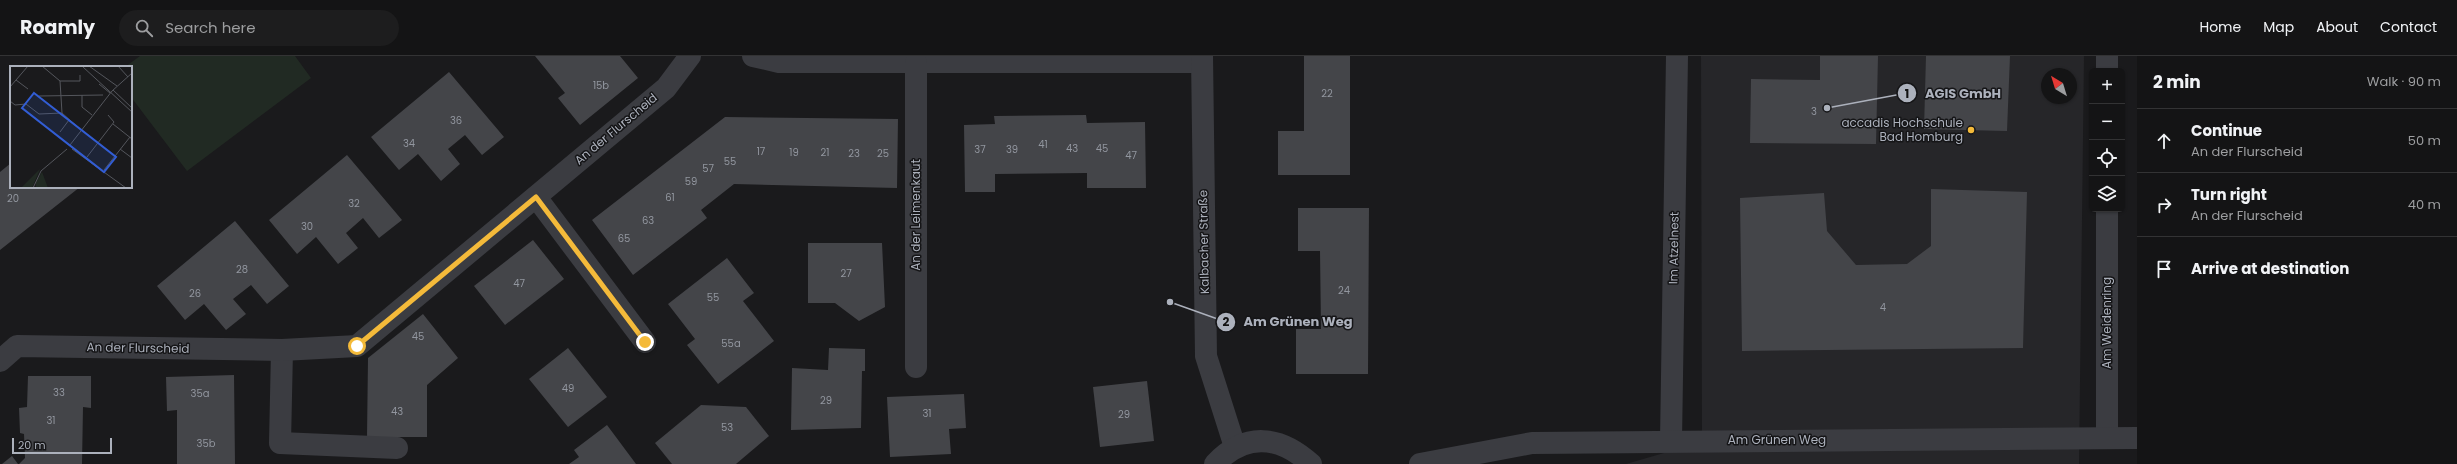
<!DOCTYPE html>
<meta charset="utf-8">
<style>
body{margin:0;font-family:Poppins,sans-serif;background:#1d1d1e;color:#f1f3f6}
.controls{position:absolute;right:12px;top:12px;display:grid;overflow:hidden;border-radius:6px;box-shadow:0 1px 3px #0004}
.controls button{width:36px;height:36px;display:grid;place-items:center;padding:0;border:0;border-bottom:1px solid #333334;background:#141415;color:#f1f3f6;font:20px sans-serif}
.compass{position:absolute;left:2041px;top:12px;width:36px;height:36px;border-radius:50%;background:#141415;box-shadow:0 1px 3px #0004;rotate:322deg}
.scale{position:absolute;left:12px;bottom:10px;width:100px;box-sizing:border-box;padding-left:4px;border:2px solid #acb1bc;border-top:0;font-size:11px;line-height:14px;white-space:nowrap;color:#acb1bc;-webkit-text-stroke:3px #151517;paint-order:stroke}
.stop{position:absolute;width:12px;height:12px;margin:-9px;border:3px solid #f4ba3a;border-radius:50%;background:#fff}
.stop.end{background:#f4ba3a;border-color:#fff;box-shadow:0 1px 4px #0008}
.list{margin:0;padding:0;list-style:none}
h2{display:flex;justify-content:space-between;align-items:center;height:52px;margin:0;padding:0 16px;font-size:17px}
h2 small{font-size:13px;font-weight:400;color:#9d9ea0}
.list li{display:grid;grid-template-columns:26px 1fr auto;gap:12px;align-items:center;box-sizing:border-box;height:64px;padding:0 16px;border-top:1px solid #333334}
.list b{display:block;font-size:15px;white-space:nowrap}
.list p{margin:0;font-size:13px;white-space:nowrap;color:#9d9ea0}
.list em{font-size:13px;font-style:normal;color:#9d9ea0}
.icon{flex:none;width:22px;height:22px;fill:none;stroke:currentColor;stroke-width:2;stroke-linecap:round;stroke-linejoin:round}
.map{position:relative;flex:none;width:2137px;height:408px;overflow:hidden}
header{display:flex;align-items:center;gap:24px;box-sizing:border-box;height:56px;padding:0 20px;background:#141415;border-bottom:1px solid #333334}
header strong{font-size:19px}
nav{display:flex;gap:22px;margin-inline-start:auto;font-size:14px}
.search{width:280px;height:36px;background:#1d1d1e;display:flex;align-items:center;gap:10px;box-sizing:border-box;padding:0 14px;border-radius:22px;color:#9d9ea0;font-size:15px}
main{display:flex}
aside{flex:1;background:#141415}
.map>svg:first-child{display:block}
</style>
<header>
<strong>Roamly</strong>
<div class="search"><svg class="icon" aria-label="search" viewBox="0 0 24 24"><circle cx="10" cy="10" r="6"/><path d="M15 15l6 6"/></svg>Search here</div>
<nav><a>Home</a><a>Map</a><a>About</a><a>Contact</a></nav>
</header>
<main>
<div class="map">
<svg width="2137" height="408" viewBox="0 0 2137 408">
<rect width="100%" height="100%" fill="#1a1a1c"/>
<path fill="#262629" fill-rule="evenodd" d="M1701 0H2084L2079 408H1626L1702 386ZM2047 18H2071V42H2047Z"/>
<path fill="#212a23" d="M140 0H295L311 22 187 115 131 41V11H125Z"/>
<g fill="#444549">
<path d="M535 0H620L638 22 580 69 558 42 565 37Z"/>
<path d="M1304 0H1350V119H1278V75H1304Z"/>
<path d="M1820 0H1878L1876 88 1750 87 1751 23 1820 24Z"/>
<path d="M1926 0H2010L2007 75 1924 73Z"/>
<path d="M449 16 504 81 482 99 465 79 448 93 460 108 441 125 418 98 399 114 371 81Z"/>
<path d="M1086 59 1087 67 1145 66 1146 132H1087V117L995 118V136H965L964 69 995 68 994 60Z"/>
<path d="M725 61 898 63 897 132 734 128 701 154 707 162 633 219 592 164Z"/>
<path d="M347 99 402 164 379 182 363 162 346 177 358 192 338 208 316 181 297 198 269 164Z"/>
<path d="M11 107V131H80L0 194V116Z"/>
<path d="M1931 133 2027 136 2023 292 1742 295 1740 142 1824 137 1827 175 1856 209 1907 208 1931 190Z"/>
<path d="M1298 152H1369L1368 318H1296V273H1321L1320 195H1298Z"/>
<path d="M235 165 289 230 267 248 251 229 233 243 246 258 226 274 204 248 185 264 157 230Z"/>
<path d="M533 184 564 223 505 269 474 230Z"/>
<path d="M808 187H882L885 251 859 265 835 247H808Z"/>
<path d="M727 202 754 237 743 245 774 285 718 328 687 289 695 283 668 248Z"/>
<path d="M423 258 458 302 427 329V381H367L368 302Z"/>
<path d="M568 292 607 341 568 371 529 323Z"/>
<path d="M829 292 865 293V315H862L861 372 791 374 792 312 828 314Z"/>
<path d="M234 319 235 408H177V354L167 355 166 321Z"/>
<path d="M28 320H91V352L83 351 82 408H19L25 402 24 378 20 377 19 352 27 351Z"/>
<path d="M1147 325 1154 385 1100 391 1093 331Z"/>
<path d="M964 338 966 372 949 373 951 398 890 401 887 341Z"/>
<path d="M701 349 746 351 769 380 736 408H672L655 387Z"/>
<path d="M607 369 636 408H569L579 401 574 394Z"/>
<path d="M12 400 18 408H2Z"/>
</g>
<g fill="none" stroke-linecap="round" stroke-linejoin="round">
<g stroke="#3b3c41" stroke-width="22">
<path d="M753 0 779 6H1202"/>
<path d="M1202 0 1206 300 1235 391"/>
<path d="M2107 15V0"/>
<path d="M536 141 645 286"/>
<path d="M2107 153V382"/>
<path d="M282 294 280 387 397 392"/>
<path d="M0 305 17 290 282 294 357 290 666 32 690 0"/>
<path d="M916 311V7"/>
<path d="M1671 385 1677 0"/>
<path d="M1215 408C1246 375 1280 380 1311 408"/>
<path d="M1420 408 1532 387 2137 382"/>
</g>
</g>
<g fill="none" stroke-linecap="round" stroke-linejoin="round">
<path stroke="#f4ba3a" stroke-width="5" d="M357 290 536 141 645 286"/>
</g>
<circle fill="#f4ba3a" stroke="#151517" stroke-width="1.5" cx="1971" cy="74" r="4"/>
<g text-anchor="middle" stroke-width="3" stroke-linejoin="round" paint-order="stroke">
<g font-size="10" fill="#92969f">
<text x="601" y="33">15b</text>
<text x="1327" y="41">22</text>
<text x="1814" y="59">3</text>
<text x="456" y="68">36</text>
<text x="409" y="91">34</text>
<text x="1043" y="92">41</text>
<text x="1072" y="96">43</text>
<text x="1102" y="96">45</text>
<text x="980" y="97">37</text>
<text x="1012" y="97">39</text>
<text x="761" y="99">17</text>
<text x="794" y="100">19</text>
<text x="825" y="100">21</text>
<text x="854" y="101">23</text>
<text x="883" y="101">25</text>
<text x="1131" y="103">47</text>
<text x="730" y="109">55</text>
<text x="708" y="116">57</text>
<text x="691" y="129">59</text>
<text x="670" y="145">61</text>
<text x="13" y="146">20</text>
<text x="354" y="151">32</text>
<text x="648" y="168">63</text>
<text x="307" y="174">30</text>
<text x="624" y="186">65</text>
<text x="242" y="217">28</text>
<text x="846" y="221">27</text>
<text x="519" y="231">47</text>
<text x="1344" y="238">24</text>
<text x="195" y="241">26</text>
<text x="713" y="245">55</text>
<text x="1883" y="255">4</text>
<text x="418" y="284">45</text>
<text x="731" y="291">55a</text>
<text x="568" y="336">49</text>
<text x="59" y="340">33</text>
<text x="200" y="341">35a</text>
<text x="826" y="348">29</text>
<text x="397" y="359">43</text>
<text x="927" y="361">31</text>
<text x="1124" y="362">29</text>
<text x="51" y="368">31</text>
<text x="727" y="375">53</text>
<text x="206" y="391">35b</text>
</g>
<g font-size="12" fill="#acb1bc" stroke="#151517" text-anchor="end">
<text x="1963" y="71">accadis Hochschule<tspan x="1963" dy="14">Bad Homburg</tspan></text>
</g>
<g font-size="12" fill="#acb1bc" stroke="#151517">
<text transform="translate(616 73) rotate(-40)" y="4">An der Flurscheid</text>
<text transform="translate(916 159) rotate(-90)" y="4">An der Leimenkaut</text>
<text transform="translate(1204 186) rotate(-91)" y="4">Kalbacher Straße</text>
<text transform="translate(1674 192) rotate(-89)" y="4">Im Atzelnest</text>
<text transform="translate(2107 267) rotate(-90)" y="4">Am Weidenring</text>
<text transform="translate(138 292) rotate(1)" y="4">An der Flurscheid</text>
<text x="1777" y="388">Am Grünen Weg</text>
</g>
</g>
<g transform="translate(10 10)">
<rect width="122" height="122" fill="#1a1a1c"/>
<path d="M30 103 22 122H11ZM32 106 38 122H26V116Z" fill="#212a23"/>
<path fill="none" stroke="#54565c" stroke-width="1" d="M32 0 50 15 52 47 70 63M79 0 107 20M108 0 118 11M73 1 122 46M6 14 18 23M50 15H70V9M89 18 100 27M0 21 18 0M103 24 122 42M72 29V41L82 49M29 30 93 29M0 35 5 39 16 38 29 48 52 47M103 58 122 73M50 66 59 54M60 79 102 25 122 7M62 83 116 122M110 83 122 92M77 91 104 56 98 49M94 104 120 71M23 122 31 105 57 83"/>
<path fill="#325dd4" fill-opacity="0.15" stroke="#325dd4" stroke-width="2" d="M24 27 106 91 94 106 12 42Z"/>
<rect width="122" height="122" fill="none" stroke="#acb1bc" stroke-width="2"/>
</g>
<path fill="none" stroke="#acb1bc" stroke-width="1.5" d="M1827 52L1907 37M1170 246L1226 266"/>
<g fill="#acb1bc" stroke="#151517" stroke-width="1.5">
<circle cx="1827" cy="52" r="4"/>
<circle cx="1170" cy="246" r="4"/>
<circle cx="1907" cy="37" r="10"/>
<circle cx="1226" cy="266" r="10"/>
</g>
<g font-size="12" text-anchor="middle" font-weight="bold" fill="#111">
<text x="1907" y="42">1</text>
<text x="1226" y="270">2</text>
</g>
<g font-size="13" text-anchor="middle" font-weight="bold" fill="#acb1bc" stroke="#151517" stroke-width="3" stroke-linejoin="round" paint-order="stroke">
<text x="1963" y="42">AGIS GmbH</text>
<text x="1298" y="270">Am Grünen Weg</text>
</g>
</svg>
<div class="controls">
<button>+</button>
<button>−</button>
<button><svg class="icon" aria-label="locate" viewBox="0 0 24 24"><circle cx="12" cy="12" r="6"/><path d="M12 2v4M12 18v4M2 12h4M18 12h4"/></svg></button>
<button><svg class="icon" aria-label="layers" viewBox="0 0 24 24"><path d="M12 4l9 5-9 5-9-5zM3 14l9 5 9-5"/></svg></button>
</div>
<svg class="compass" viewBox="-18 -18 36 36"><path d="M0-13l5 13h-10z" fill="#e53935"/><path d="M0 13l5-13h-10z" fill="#9d9ea0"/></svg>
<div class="scale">20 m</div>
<div class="stop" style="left:357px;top:290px"></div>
<div class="stop end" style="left:645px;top:286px"></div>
</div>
<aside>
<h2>2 min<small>Walk · 90 m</small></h2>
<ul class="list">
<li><svg class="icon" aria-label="ahead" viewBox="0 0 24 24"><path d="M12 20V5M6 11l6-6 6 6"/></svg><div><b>Continue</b><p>An der Flurscheid</p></div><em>50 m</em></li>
<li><svg class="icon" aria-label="right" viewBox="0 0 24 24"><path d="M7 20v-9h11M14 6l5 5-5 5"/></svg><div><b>Turn right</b><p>An der Flurscheid</p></div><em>40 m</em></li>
<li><svg class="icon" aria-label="arrive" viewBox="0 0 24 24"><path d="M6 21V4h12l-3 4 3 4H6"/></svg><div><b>Arrive at destination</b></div></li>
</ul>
</aside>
</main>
